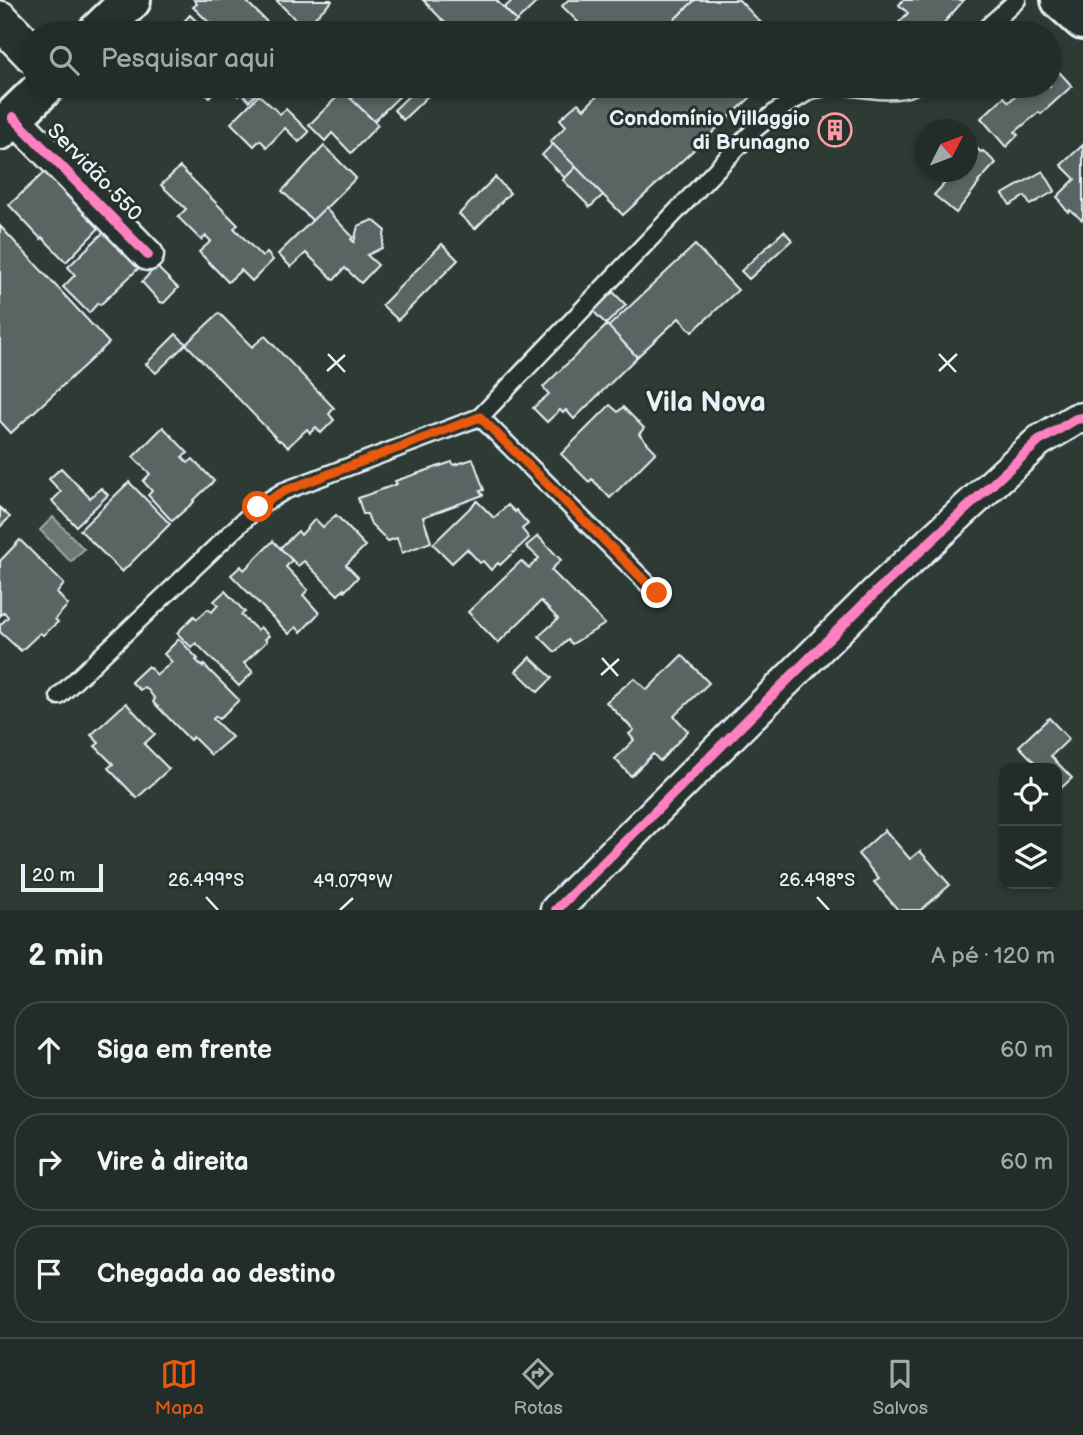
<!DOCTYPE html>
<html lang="pt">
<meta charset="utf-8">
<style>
body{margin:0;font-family:"Balsamiq Sans",sans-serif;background:#2a3430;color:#f1f3f6}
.controls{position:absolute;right:21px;bottom:21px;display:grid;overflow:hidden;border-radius:14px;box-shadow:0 4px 10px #0003}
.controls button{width:63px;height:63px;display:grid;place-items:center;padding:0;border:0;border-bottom:2px solid #3f4845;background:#222c28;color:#f1f3f6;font:35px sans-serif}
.compass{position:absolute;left:915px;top:119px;width:63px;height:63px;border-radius:50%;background:#222c28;box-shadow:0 4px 10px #0003;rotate:48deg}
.scale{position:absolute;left:21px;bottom:18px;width:82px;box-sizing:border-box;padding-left:7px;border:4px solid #e8f1f8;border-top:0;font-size:19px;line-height:24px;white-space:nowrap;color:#e8f1f8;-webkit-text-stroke:5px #26332d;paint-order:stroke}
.stop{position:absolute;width:21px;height:21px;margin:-16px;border:5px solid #ea580c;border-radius:50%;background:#fff}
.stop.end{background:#ea580c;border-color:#fff;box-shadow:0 2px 7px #0008}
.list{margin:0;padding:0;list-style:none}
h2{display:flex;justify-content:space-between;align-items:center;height:91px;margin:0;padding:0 28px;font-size:30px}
h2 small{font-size:23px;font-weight:400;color:#a2a7a8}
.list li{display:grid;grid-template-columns:46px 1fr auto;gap:21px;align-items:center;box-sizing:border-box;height:98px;margin:0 14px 14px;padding:0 14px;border:2px solid #3f4845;border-radius:28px}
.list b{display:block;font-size:26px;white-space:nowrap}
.list em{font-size:23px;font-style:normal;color:#a2a7a8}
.icon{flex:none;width:38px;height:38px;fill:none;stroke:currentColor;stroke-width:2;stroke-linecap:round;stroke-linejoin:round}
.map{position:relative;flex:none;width:1083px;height:910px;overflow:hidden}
.search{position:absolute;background:#222c28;box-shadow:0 4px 10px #0003;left:21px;right:21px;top:21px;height:77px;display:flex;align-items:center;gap:18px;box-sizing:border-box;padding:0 24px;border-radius:38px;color:#a2a7a8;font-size:26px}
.sheet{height:427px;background:#222c28}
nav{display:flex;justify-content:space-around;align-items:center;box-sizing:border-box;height:98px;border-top:2px solid #3f4845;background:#222c28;font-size:19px;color:#a2a7a8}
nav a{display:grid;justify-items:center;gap:4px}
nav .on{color:#ea580c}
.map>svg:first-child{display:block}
</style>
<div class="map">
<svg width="1083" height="910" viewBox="0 0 1083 910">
<rect width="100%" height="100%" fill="#2e3b35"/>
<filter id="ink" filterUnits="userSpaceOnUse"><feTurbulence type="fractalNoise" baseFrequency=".0143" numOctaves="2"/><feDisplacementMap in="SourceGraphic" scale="14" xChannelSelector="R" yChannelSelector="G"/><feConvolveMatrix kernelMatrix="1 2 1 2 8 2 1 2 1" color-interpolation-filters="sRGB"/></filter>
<g filter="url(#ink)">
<path fill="#6b7775" stroke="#9da8a9" stroke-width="2" d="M53 517 84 549 71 562 40 530Z"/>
<g fill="#596563" stroke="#e8f1f8" stroke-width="2">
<path d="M194 0H245L278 33H220L193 7 197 4Z"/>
<path d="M276 0H331L332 1 304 28Z"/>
<path d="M423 0H496L517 21 504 33H455Z"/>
<path d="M513 0H539L517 21 504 8Z"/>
<path d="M568 0H695L660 33H579L584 28 562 6Z"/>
<path d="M695 0H739L771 33H660Z"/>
<path d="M903 0H964L935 33H932L924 27 919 33H889L908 13 899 5Z"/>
<path d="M190 15 209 33H173Z"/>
<path d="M1050 62 1072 86 1041 114 1039 112 1015 132 1018 135 1006 147 981 118 1004 97 1009 102 1020 91 1018 89 1022 86H1050Z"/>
<path d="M198 86H220L209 97Z"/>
<path d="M228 86H263L264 87 249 101 242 93 238 96Z"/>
<path d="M353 86H410L374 121 351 99 359 92Z"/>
<path d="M419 86H428L433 91 403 120 394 110Z"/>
<path d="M607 86H763L623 215 550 142 566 126 560 119 578 103 584 109Z"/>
<path d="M343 91 378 125 351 153 332 133 325 141 309 125Z"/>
<path d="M259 95 280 114 286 109 309 132 299 142 285 128 267 147 260 140 254 146 231 123Z"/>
<path d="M845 115 844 143 826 141V118Z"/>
<path d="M553 144 576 167 565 178 542 155Z"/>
<path d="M1083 145V219L1082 220 1070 210 1068 212 1060 202 1061 201 1057 197 1075 179 1061 165Z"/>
<path d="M324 146 356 178 313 221 282 191Z"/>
<path d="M974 146 981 152 983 151 996 163 978 182 979 183 956 213 934 195 955 172H968V154Z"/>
<path d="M180 167 238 225 234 228 262 257 267 253 273 260 252 281 241 270 228 282 199 252 211 241 206 236 201 240 178 217 186 209 161 185Z"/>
<path d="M576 167 603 195 590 207 563 180Z"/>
<path d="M49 168 103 224 66 262 42 237 41 239 9 205Z"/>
<path d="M1043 171 1055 191 1030 205 1025 196 1010 205 1003 194Z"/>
<path d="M495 177 510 193 475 229 459 214Z"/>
<path d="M325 208 353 237 351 239 354 242 358 226 373 220 385 230 382 248 367 255 378 265 361 283 345 268 334 280 306 253 291 267 278 254Z"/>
<path d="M0 226 109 343 11 433 0 421Z"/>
<path d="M107 229 142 265 100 305 98 303 89 313 63 287 75 275 68 267Z"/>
<path d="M784 231 792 240 749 279 741 271Z"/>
<path d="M442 244 458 260 398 320 382 305Z"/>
<path d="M695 245 738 290 692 332 679 318 637 357 608 327Z"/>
<path d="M156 266 178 288 164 303 160 302 142 282Z"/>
<path d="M613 292 626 305 606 324 592 310Z"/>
<path d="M219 313 252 347 265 336 334 408 329 414 334 420 321 433 316 427 310 433 307 429 288 447 280 440 279 441 186 344Z"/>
<path d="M607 325 637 357 574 419 566 410 563 413 560 410 547 422 533 408 549 394 543 387Z"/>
<path d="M176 334 186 344 156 373 146 364Z"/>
<path d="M610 405 618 412 623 407 644 428 639 434 656 452 610 498 592 479 589 482 561 454Z"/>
<path d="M163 427 188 453 182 457 188 463 193 459 214 481 193 501 194 502 172 521 148 495 152 491 143 481 150 474 133 457Z"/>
<path d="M473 459 484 490 480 491 483 495 423 517 431 542 402 553 397 538 388 541 371 524 367 514H363L358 498 397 484 395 481 452 462 454 465Z"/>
<path d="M61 468 90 498 101 488 108 495 76 526 52 501 61 492 49 479Z"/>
<path d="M129 482 170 524 122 572 80 530Z"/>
<path d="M477 501 494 518 508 505 515 512 516 510 528 524 522 529 529 538 500 565 498 563 491 570 483 561 480 563 467 549 452 563 433 544Z"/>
<path d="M0 508 10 517 0 527Z"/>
<path d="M336 515 361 541V542L365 546 346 565 358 577 345 591 344 589 338 595 304 561 298 566 280 548 298 531 301 535 315 519 323 527Z"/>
<path d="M538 536 561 560 551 570 605 624 572 644 568 640 555 652 539 636 558 619 541 601 498 643 468 612 521 561 529 568 539 558 526 546Z"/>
<path d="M20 540 64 584 57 593 68 605 55 619 58 622 43 635 40 633 21 651 0 632V625L8 617 4 612 0 616V561Z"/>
<path d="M273 541 292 560 286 567 308 590 303 595 319 613 301 632 296 627 289 634 231 575 241 566 244 570Z"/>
<path d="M225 591 245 612 241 615 257 630 260 627 269 636 265 639 267 641 244 663 253 672 239 686 196 643 191 647 177 633 194 616 197 619 208 609 212 612 218 605 214 601Z"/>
<path d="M179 639 198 659 196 660 203 667 204 665 239 700 219 719 216 716 213 719 232 737 211 755 193 737 190 740 153 702 155 699 148 690 144 687 140 690 131 682 148 666 157 675 172 662 164 654Z"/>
<path d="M682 655 709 683 674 716 688 731 660 761 653 754 631 776 615 759 634 740 629 734 634 730 606 702 634 678 647 690Z"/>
<path d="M530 657 552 678 538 692 516 671Z"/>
<path d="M126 703 155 734 144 744 169 769 137 798 108 768 113 764 95 746 99 743 91 735Z"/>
<path d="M1049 718 1069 739 1051 756 1072 778 1060 789 1057 786V768H1040L1019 746Z"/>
<path d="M885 830 910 859 920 851 950 885 921 910H898L874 882 879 879 858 854Z"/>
</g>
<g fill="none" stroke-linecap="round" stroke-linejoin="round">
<defs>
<g id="service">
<path d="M981 33 1017 0"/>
<path d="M848 86C869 89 893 94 913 86"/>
<path d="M480 417 657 593"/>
<path d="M59 696 258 507 284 491 480 417 755 129 777 111 811 90 831 86"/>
</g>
<g id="minor">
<path d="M13 117 148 255"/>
<path d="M556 910 877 591 1039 441 1076 419 1083 418"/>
</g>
<path id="tertiary" d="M0 20 33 54"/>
<path id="secondary" d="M1061 0 1083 20"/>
<g id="primary">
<path d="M97 33 131 0"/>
<path d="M0 130 45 86"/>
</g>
</defs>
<use href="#service" stroke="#e8f1f8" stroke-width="21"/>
<use href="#minor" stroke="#e8f1f8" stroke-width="35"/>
<use href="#tertiary" stroke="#e8f1f8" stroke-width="42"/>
<use href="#secondary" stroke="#e8f1f8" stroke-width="44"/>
<use href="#primary" stroke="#e8f1f8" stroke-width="44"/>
<use href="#service" stroke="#26332d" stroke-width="16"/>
<use href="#minor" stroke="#26332d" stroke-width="30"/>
<use href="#tertiary" stroke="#26332d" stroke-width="37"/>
<use href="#secondary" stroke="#26332d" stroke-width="38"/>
<use href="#primary" stroke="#26332d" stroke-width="38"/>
<defs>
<g id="cycleway">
<path d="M13 117 148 255"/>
<path d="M556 910 877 591 1039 441 1076 419 1083 418"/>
</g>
</defs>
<use href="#cycleway" stroke="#26332d" stroke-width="15"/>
<use href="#cycleway" stroke="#ff80c0" stroke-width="10"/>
</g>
</g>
<g fill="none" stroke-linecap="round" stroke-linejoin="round" filter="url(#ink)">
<path stroke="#ea580c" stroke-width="9" d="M258 507 284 491 480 417 657 593"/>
</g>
<path fill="none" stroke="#e8f1f8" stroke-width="2.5" d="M328 354 345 372M939 354 956 372M327 371 345 355M939 371 957 354M602 658 618 676M601 675 619 659M206 897 218 910M817 897 829 910M340 910 353 898"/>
<defs>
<symbol id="building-ring" viewBox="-11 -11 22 22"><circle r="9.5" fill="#26332d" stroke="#ff9aa2" stroke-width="1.5"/><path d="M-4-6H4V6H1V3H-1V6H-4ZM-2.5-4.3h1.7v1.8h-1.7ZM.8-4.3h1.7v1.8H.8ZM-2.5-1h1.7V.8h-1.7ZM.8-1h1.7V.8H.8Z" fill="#ff9aa2"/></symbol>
</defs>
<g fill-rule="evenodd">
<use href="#building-ring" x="816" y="111" width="38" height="38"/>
</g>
<g text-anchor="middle" stroke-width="6" stroke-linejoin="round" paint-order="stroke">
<g font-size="21" font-weight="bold" fill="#e8f1f8" stroke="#26332d" text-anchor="end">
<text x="810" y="125">Condomínio Villaggio<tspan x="810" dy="24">di Brunagno</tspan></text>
</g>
<g font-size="21" fill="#e8f1f8" stroke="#26332d">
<text transform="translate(95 172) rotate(46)" y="7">Servidão 550</text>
</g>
<g font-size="28" font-weight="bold" fill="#e8f1f8" stroke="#26332d">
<text x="706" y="411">Vila Nova</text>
</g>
</g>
<g font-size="18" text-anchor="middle" fill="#e8f1f8" stroke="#26332d" stroke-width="6" stroke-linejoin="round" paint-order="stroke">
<text x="206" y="886">26.499°S</text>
<text x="817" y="886">26.498°S</text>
<text x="353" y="887">49.079°W</text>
</g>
</svg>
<div class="controls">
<button><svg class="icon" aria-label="locate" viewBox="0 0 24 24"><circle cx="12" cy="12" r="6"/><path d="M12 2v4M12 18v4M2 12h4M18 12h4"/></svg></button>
<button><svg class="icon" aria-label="layers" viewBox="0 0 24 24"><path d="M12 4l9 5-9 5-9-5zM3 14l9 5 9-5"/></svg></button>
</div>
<svg class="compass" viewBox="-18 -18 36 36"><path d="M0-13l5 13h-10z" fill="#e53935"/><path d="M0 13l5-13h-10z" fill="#a2a7a8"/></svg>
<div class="scale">20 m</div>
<div class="stop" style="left:258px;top:507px"></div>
<div class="stop end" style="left:657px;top:593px"></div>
<div class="search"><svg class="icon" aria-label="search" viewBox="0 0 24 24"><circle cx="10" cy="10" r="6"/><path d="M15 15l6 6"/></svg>Pesquisar aqui</div>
</div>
<section class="sheet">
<h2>2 min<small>A pé · 120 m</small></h2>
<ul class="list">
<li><svg class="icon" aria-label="ahead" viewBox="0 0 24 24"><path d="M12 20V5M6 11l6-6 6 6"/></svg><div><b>Siga em frente</b></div><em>60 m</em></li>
<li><svg class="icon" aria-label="right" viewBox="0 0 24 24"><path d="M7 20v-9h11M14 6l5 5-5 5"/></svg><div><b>Vire à direita</b></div><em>60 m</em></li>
<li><svg class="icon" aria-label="arrive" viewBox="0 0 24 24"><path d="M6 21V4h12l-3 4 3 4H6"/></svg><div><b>Chegada ao destino</b></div></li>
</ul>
</section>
<nav>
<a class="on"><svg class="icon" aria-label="map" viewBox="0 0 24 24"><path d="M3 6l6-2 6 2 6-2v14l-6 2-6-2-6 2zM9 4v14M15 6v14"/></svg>Mapa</a>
<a><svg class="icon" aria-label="directions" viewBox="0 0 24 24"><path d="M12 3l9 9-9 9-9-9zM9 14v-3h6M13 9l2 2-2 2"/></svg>Rotas</a>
<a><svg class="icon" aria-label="saved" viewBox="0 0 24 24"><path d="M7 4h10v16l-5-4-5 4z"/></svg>Salvos</a>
</nav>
